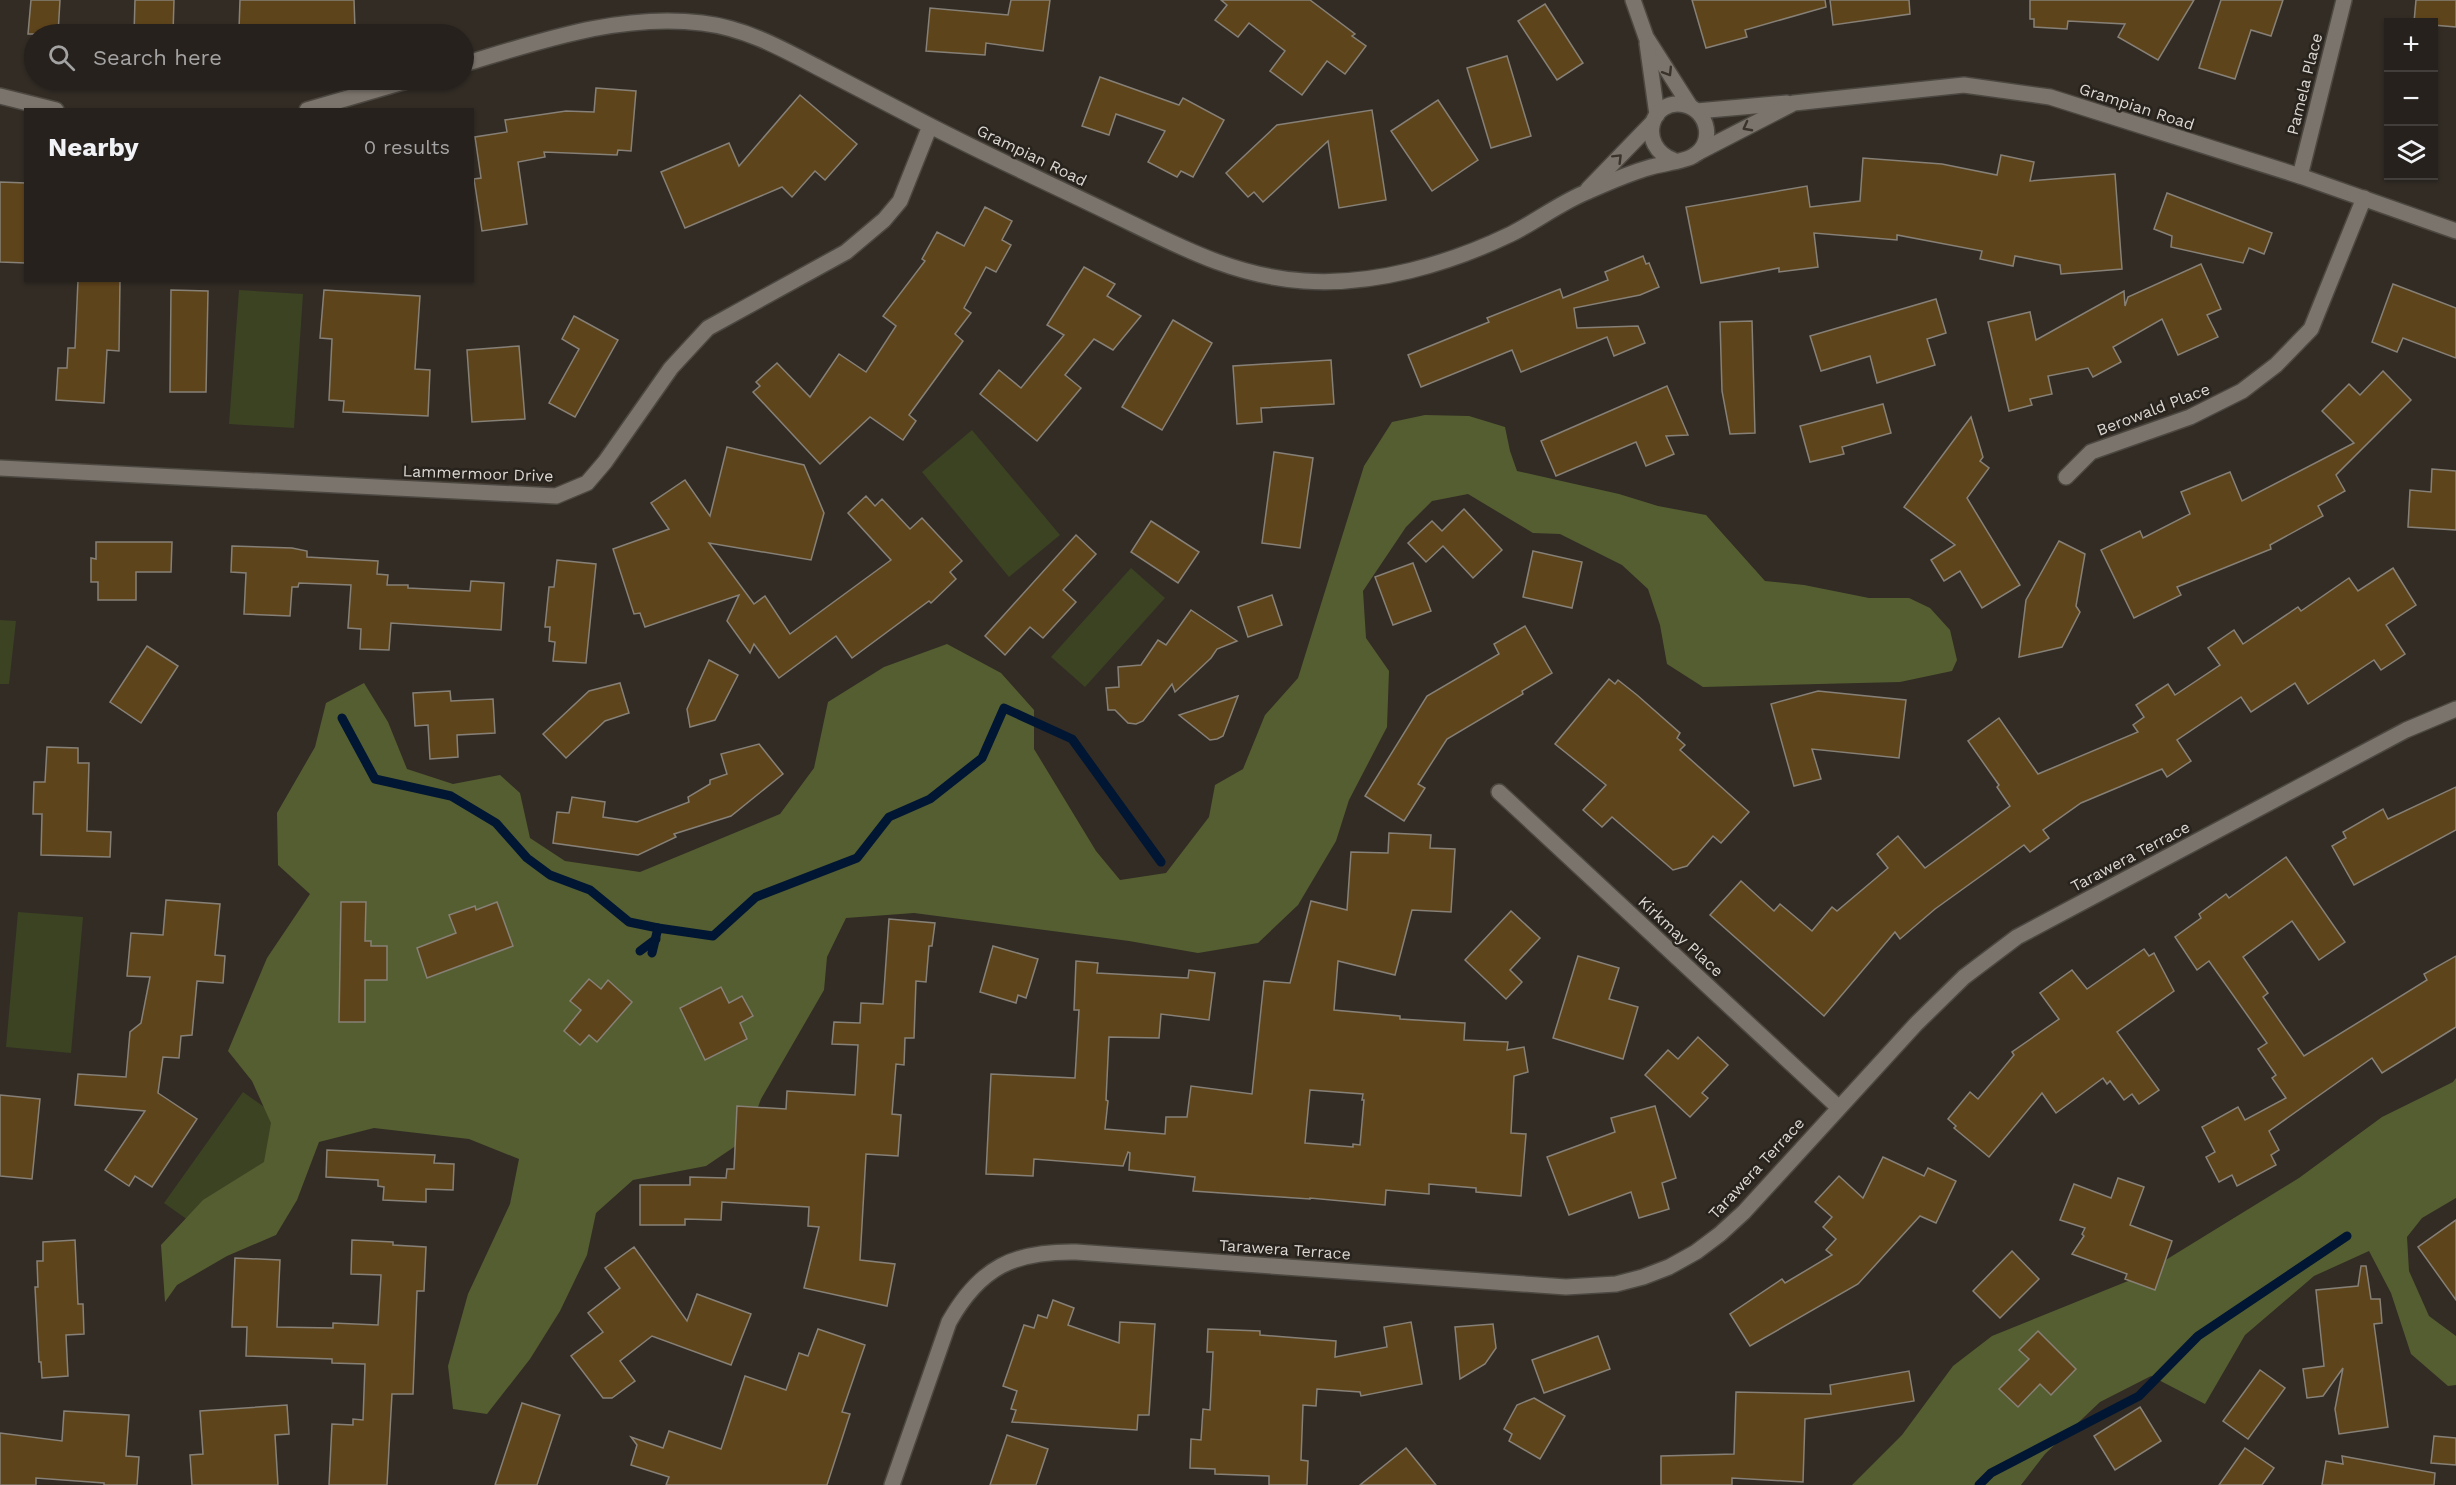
<!DOCTYPE html>
<meta charset="utf-8">
<style>
body{margin:0;font-family:"Work Sans",sans-serif;background:#322e29;color:#f1f3f6}
.controls{position:absolute;right:18px;top:18px;display:grid;overflow:hidden;border-radius:0px;box-shadow:0 2px 4px #0004}
.controls button{width:54px;height:54px;display:grid;place-items:center;padding:0;border:0;border-bottom:2px solid #423e3b;background:#26211c;color:#f1f3f6;font:30px sans-serif}
.list{margin:0;padding:0;list-style:none}
h2{display:flex;justify-content:space-between;align-items:center;height:78px;margin:0;padding:0 24px;font-size:26px}
h2 small{font-size:20px;font-weight:400;color:#a4a3a3}
.icon{flex:none;width:33px;height:33px;fill:none;stroke:currentColor;stroke-width:2;stroke-linecap:round;stroke-linejoin:round}
.map{position:relative;flex:none;width:2456px;height:1485px;overflow:hidden}
.search{position:absolute;background:#26211c;box-shadow:0 2px 4px #0004;left:24px;top:24px;width:450px;height:66px;display:flex;align-items:center;gap:15px;box-sizing:border-box;padding:0 21px;border-radius:33px;color:#a4a3a3;font-size:22px}
.panel{position:absolute;background:#26211c;box-shadow:0 2px 4px #0004;left:24px;top:108px;width:450px;height:174px;border-radius:0px}
.map>svg:first-child{display:block}
</style>
<div class="map">
<svg width="2456" height="1485" viewBox="0 0 2456 1485">
<rect width="100%" height="100%" fill="#322c25"/>
<g fill="#3c4323">
<path d="M239 290 303 294 294 428 229 424Z"/>
<path d="M972 430 1060 535 1009 577 922 472Z"/>
<path d="M1131 568 1165 598 1085 687 1051 657Z"/>
<path d="M0 620 16 621 9 684H0Z"/>
<path d="M18 912 83 917 71 1053 6 1047Z"/>
<path d="M243 1092 295 1129 216 1240 164 1203Z"/>
</g>
<g fill="#555e31">
<path d="M1425 415 1469 416 1505 427 1510 451 1517 471 1619 494 1658 506 1706 515 1765 581 1804 585 1869 598H1909L1930 608 1950 630 1957 660 1952 671 1900 682 1703 687 1667 664 1660 625 1648 589 1622 565 1560 534 1533 533 1468 494 1432 501 1406 527 1363 591 1366 638 1389 671 1387 727 1349 800 1336 841 1298 905 1258 943 1198 953 1129 941 914 913 846 918 827 957 824 990 761 1099 746 1139 706 1166 633 1180 596 1213 587 1255 560 1311 530 1359 487 1414 453 1409 448 1366 468 1294 510 1204 519 1159 469 1139 374 1128 319 1142 297 1200 276 1235 227 1256 177 1285 165 1302 161 1245 203 1200 264 1162 271 1123 252 1081 228 1051 267 958 310 894 278 865 277 813 315 747 326 703 364 683 388 722 407 769 453 784 500 775 520 793 530 838 565 861 640 872 780 814 814 768 828 702 884 667 947 644 1001 673 1034 710V749L1096 851 1120 880 1166 873 1209 817 1215 785 1243 769 1265 715 1298 678 1364 466 1392 422Z"/>
<path d="M2456 1078V1198L2422 1218 2407 1237 2409 1271 2429 1316 2456 1336V1385L2448 1386 2411 1354 2391 1293 2369 1251 2314 1276 2245 1335 2205 1404 2151 1376 2100 1402 2045 1454 2021 1485H1852L1902 1435 1953 1366 1992 1336 2138 1277 2299 1178 2382 1117 2453 1082Z"/>
</g>
<g fill="none" stroke-linecap="round" stroke-linejoin="round">
<g stroke="#001633" stroke-width="9">
<path d="M342 718 375 779 451 796 496 823 527 858 550 875 590 890 629 922 658 928"/>
<path d="M640 951 656 939"/>
<path d="M652 953 658 928 713 936 756 897 857 858 889 817 930 799 982 758 1004 708 1072 739 1161 862"/>
<path d="M1979 1485 1991 1473 2139 1396 2198 1336 2347 1236"/>
</g>
</g>
<g fill="#5e441b" stroke="#868077" stroke-width="1.5" fill-rule="evenodd">
<path d="M31 0H60L58 34H28Z"/>
<path d="M135 0H174L173 34H134Z"/>
<path d="M240 0H354L355 29H239Z"/>
<path d="M1011 0H1050L1043 51 986 43 985 55 926 51 930 8 1008 15Z"/>
<path d="M1221 0H1310L1355 34 1352 36 1366 46 1345 74 1327 61 1302 95 1270 71 1285 51 1249 23 1238 37 1215 20 1227 5Z"/>
<path d="M1692 0H1825L1826 7 1745 30 1747 37 1706 48Z"/>
<path d="M1830 0H1909L1910 14 1833 25Z"/>
<path d="M2030 0H2194L2158 60 2118 37 2125 24 2068 21 2067 29 2034 27V19H2030Z"/>
<path d="M2221 0H2283L2271 36 2251 30 2235 79 2199 68Z"/>
<path d="M2416 0H2456V27L2433 25V22H2414Z"/>
<path d="M1545 4 1583 63 1557 80 1518 21Z"/>
<path d="M1507 56 1531 136 1491 148 1467 68Z"/>
<path d="M1100 77 1179 105 1183 98 1224 120 1193 177 1181 171 1177 177 1148 162 1165 131 1116 114 1109 135 1082 126Z"/>
<path d="M596 88 636 91 631 151 618 150 617 155 544 152 545 157 518 162 527 224 482 231 474 179 481 178 475 137 507 132 505 120 566 111 594 112Z"/>
<path d="M800 95 857 144 825 180 815 171 792 197 782 187 685 228 661 172 729 143 739 166Z"/>
<path d="M1438 100 1478 160 1432 191 1391 131Z"/>
<path d="M1372 110 1386 200 1339 208 1328 141 1263 202 1254 192 1248 197 1226 173 1277 125Z"/>
<path d="M2001 155 2034 162 2030 181 2115 174 2122 269 2061 274 2060 265 2015 256 2013 266 1980 259 1982 251 1897 235V240L1814 233 1818 267 1779 272V268L1701 283 1686 207 1807 186 1810 207 1860 201 1863 158 1942 164 1997 175Z"/>
<path d="M0 182 26 183V263L0 262Z"/>
<path d="M2167 193 2272 233 2264 254 2249 248 2243 263 2171 247 2172 236 2154 229Z"/>
<path d="M985 207 1012 221 1002 240 1011 245 996 272 986 267 964 308 971 313 955 334 963 341 909 415 916 421 903 440 870 417 820 464 753 392 760 386 756 382 777 363 810 397 839 354 866 372 896 326 883 316 925 261 922 259 937 232 964 246Z"/>
<path d="M1643 256 1646 264 1649 263 1659 287 1640 295 1574 308 1577 328 1638 326 1645 343 1614 356 1607 337 1521 372 1512 350 1421 387 1408 355 1489 322 1487 318 1560 289 1563 298 1608 280 1605 272Z"/>
<path d="M2201 264 2221 309 2207 315 2218 337 2178 355 2162 319 2113 347 2121 362 2093 377 2088 368 2048 376 2052 394 2030 399 2032 405 2009 411 1988 322 2030 312 2036 340 2124 291 2125 306 2128 297Z"/>
<path d="M1084 267 1115 284 1107 296 1141 316 1113 350 1094 339 1065 375 1081 388 1037 441 980 394 999 370 1021 388 1064 335 1047 325Z"/>
<path d="M78 280H120L119 351 107 350 104 403 56 400 58 368H67L68 348H75Z"/>
<path d="M2393 284 2456 308V358L2403 338 2397 352 2372 342Z"/>
<path d="M171 290 208 291 206 392H170Z"/>
<path d="M324 290 420 296 415 369 430 370 428 416 343 412 344 401 329 400 332 339 320 338Z"/>
<path d="M1936 299 1946 333 1927 339 1935 365 1877 383 1870 356 1821 371 1810 336Z"/>
<path d="M574 316 618 340 575 417 549 403 579 349 562 339Z"/>
<path d="M1173 320 1212 343 1162 430 1122 407Z"/>
<path d="M1752 321 1755 433 1730 434 1722 391 1720 322Z"/>
<path d="M519 346 525 419 472 422 467 350Z"/>
<path d="M1331 360 1334 404 1261 408 1262 422 1237 424 1233 366Z"/>
<path d="M2383 371 2411 400 2336 475 2345 491 2318 506 2323 516 2270 545 2271 549 2177 587 2181 595 2134 618 2101 550 2140 531 2143 538 2190 514 2181 492 2230 472 2242 501 2354 443 2322 411 2349 384 2360 395Z"/>
<path d="M1667 386 1688 435 1666 436 1674 454 1646 466 1636 442 1556 476 1541 441Z"/>
<path d="M1883 404 1891 433 1842 447 1844 454 1810 462 1800 426Z"/>
<path d="M1971 417 1983 457 1980 461 1989 468 1967 498 2020 585 1982 608 1960 571 1944 581 1931 560 1955 545 1904 507Z"/>
<path d="M727 447 804 465 824 513 811 560 709 543 754 604 765 596 790 634 891 560 848 513 866 496 875 506 882 499 910 529 922 518 962 561 950 572 956 579 931 603 929 601 852 658 836 636 779 678 754 644 750 653 727 621 739 595 645 627 640 613 634 614 613 549 669 529 651 503 685 480 710 516Z"/>
<path d="M1274 452 1313 458 1300 548 1262 543Z"/>
<path d="M2432 469 2456 471V530L2408 527 2410 490 2431 492Z"/>
<path d="M1464 509 1502 550 1473 578 1443 546 1426 562 1408 543 1432 521 1442 531Z"/>
<path d="M1151 521 1199 552 1178 583 1131 552Z"/>
<path d="M1076 535 1096 554 1063 590 1076 602 1043 638 1030 627 1005 655 985 636Z"/>
<path d="M2059 541 2085 554 2076 606 2080 612 2062 647 2019 657 2026 600Z"/>
<path d="M96 542H172L171 572H136V600H98V582H91V558L96 559Z"/>
<path d="M232 546 292 548 307 551V557L378 561 377 574 388 575 387 585H408V588L470 591 471 581 504 583 501 630 391 623 389 650 360 649 361 629 348 628 351 585 299 583 298 587H292L290 616 244 614 246 573 231 572Z"/>
<path d="M1533 551 1582 562 1572 608 1523 597Z"/>
<path d="M557 560 596 564 586 663 553 661 555 642 549 641 550 627H545L549 587H554Z"/>
<path d="M1413 563 1431 611 1393 625 1375 577Z"/>
<path d="M2393 568 2416 605 2386 625 2405 654 2381 670 2374 660 2308 704 2295 683 2251 712 2241 697 2177 740 2191 761 2167 777 2162 769 2081 803 2043 830 2049 838 2030 852 2024 845 1935 909 1900 939 1895 932 1824 1016 1710 915 1741 881 1774 911 1780 904 1812 931 1832 907 1837 911 1888 868 1877 854 1898 836 1925 868 2010 806 1997 787 1999 785 1968 741 1999 718 2038 774 2138 732 2133 725 2144 717 2136 705 2168 684 2175 695 2220 665 2208 648 2234 630 2243 644 2298 607 2301 611 2349 578 2358 591Z"/>
<path d="M1272 595 1282 625 1248 637 1238 607Z"/>
<path d="M1191 610 1237 641 1217 649 1211 658 1175 692 1172 684 1143 721 1136 724 1128 723 1115 710H1108L1106 688 1119 687 1118 667 1141 665 1158 640 1166 645Z"/>
<path d="M1525 626 1552 673 1522 691 1523 694 1447 739 1418 784 1425 788 1404 821 1365 796 1427 696 1499 654 1494 644Z"/>
<path d="M147 646 178 666 141 723 110 702Z"/>
<path d="M709 660 738 675 715 720 690 727 687 709Z"/>
<path d="M1609 679 1615 684 1618 680 1637 695 1680 733 1677 738 1685 745 1680 750 1749 812 1721 843 1713 836 1687 866 1673 870 1612 817 1602 827 1583 810 1606 785 1555 744Z"/>
<path d="M620 683 629 713 605 721 566 758 543 734 589 691Z"/>
<path d="M450 691 451 701 493 699 495 733 457 735 458 757 430 759 428 725 415 726 413 693Z"/>
<path d="M1818 691 1906 700 1899 758 1812 749 1821 779 1794 786 1771 704Z"/>
<path d="M1238 696 1223 736 1217 739 1210 740 1179 715Z"/>
<path d="M759 744 783 774 731 816 674 834 676 837 638 855 553 843 557 812 569 813 572 797 605 802 603 817 637 822 689 802 688 797 710 784V780L727 774 721 754Z"/>
<path d="M47 747 78 748V763H89L87 831 111 832 110 857 41 855 42 814H33L34 782H45Z"/>
<path d="M2456 787V830L2354 885 2332 846 2346 838 2343 832 2383 809 2388 819Z"/>
<path d="M1389 833 1431 835 1430 848 1455 849 1451 912 1412 910 1395 975 1338 961 1334 1010 1400 1016V1019L1465 1023 1464 1040 1508 1042 1507 1050 1524 1047 1528 1072 1514 1076 1511 1133 1526 1134 1521 1196 1476 1192V1188L1429 1184V1194L1386 1190 1385 1205 1310 1198V1199L1193 1191 1195 1177 1129 1170 1130 1153 1128 1152 1123 1166 1034 1159 1033 1176 986 1174 991 1074 1075 1078 1079 1010H1074L1076 961 1098 963 1097 973 1188 978 1189 970 1215 973 1209 1020 1161 1014 1159 1038 1109 1037 1106 1100 1108 1101 1105 1129 1165 1134 1166 1117H1187L1191 1086 1252 1094 1264 981 1290 983 1311 901 1347 910 1351 852 1388 853ZM1310 1090 1363 1094 1362 1100H1364L1360 1145 1353 1144V1147L1305 1143Z"/>
<path d="M2286 857 2345 942 2319 960 2292 921 2243 957 2268 993 2263 997 2304 1056 2427 980 2424 974 2456 956V1027L2382 1073 2372 1058 2269 1131 2279 1150 2271 1155 2276 1165 2237 1186 2232 1175 2219 1182 2206 1157 2215 1152 2202 1127 2238 1107 2245 1120 2286 1098 2272 1078 2276 1075 2258 1049 2267 1043 2209 961 2197 970 2175 937 2201 918 2199 914 2226 894 2229 898Z"/>
<path d="M166 900 220 904 215 955 225 956 223 983 197 981 192 1035 181 1036 179 1058 163 1057 158 1093 197 1119 152 1187 135 1176 129 1186 105 1170 145 1111 75 1105 78 1074 126 1077 130 1032 141 1023 150 977 127 976 131 933 163 935Z"/>
<path d="M341 902H366L365 941H371V946H387V980H365V1022H339Z"/>
<path d="M497 902 513 946 427 978 417 948 456 933 449 915 475 906 476 910Z"/>
<path d="M1511 911 1540 938 1510 970 1522 982 1506 999 1465 960Z"/>
<path d="M889 919 935 923 932 946H929L926 982 916 981 914 1038H905L904 1065 896 1064 892 1114 901 1115 898 1156 866 1154 860 1260 895 1264 887 1306 804 1288 819 1227 808 1226 809 1207 722 1202 721 1220 685 1219V1225H640V1185H690V1177L726 1178 727 1169H734L737 1106 786 1109 787 1091 855 1095 858 1045 832 1044 834 1022 860 1023 861 1003 883 1004Z"/>
<path d="M993 946 1038 959 1026 998 1018 995 1016 1003 980 992Z"/>
<path d="M2144 949 2149 956 2154 953 2174 991 2117 1032 2159 1090 2139 1104 2132 1094 2124 1100 2110 1081 2107 1084 2103 1078 2056 1113 2042 1093 1989 1157 1954 1128 1956 1126 1948 1119 1970 1092 1978 1099 2014 1055 2012 1052 2059 1019 2040 993 2072 970 2087 989Z"/>
<path d="M1578 956 1619 968 1609 999 1638 1007 1623 1059 1553 1038Z"/>
<path d="M589 979 601 989 608 980 632 1002 597 1042 589 1035 580 1045 564 1031 581 1010 570 1001Z"/>
<path d="M721 987 729 1003 742 996 753 1016 740 1023 747 1039 705 1060 680 1008Z"/>
<path d="M1698 1037 1728 1065 1702 1093 1708 1098 1690 1117 1645 1075 1668 1050 1678 1059Z"/>
<path d="M0 1095 40 1099 32 1179 0 1176Z"/>
<path d="M1655 1106 1676 1178 1662 1183 1669 1209 1639 1218 1631 1192 1569 1215 1547 1157 1615 1132 1611 1118Z"/>
<path d="M327 1150 435 1155 434 1163 454 1164 453 1190 426 1189V1202L383 1200 384 1187 378 1186V1180L326 1177Z"/>
<path d="M1883 1157 1924 1176 1928 1168 1956 1181 1936 1223 1920 1216 1858 1284 1750 1346 1730 1314 1782 1279 1785 1283 1832 1255 1826 1250 1836 1239 1823 1227 1832 1217 1815 1202 1839 1176 1863 1198Z"/>
<path d="M2118 1178 2144 1187 2130 1225 2172 1241 2155 1290 2125 1279 2127 1274 2072 1254 2084 1236 2082 1234 2085 1228 2060 1220 2074 1184 2111 1198Z"/>
<path d="M2456 1220V1300L2418 1247Z"/>
<path d="M75 1240 78 1304H83L84 1334 66 1335 68 1376 42 1378 41 1362H39L35 1287H38L37 1261H43V1242Z"/>
<path d="M352 1240 393 1242V1245L426 1247 424 1291H417L413 1394H392L387 1485H329L332 1424 353 1425V1419L363 1420 365 1364 332 1363V1359L246 1356 247 1327H232L235 1258 280 1260 277 1327 333 1328V1323L378 1325 381 1275 351 1274Z"/>
<path d="M634 1247 687 1321 697 1294 751 1314 731 1365 652 1336 620 1361 635 1381 612 1398H603L571 1356 603 1332 588 1313 620 1288 605 1268Z"/>
<path d="M2012 1251 2039 1279 2000 1318 1973 1291Z"/>
<path d="M2361 1266H2366L2371 1299H2380L2382 1323 2374 1324 2388 1427 2339 1434 2335 1409 2343 1368 2323 1396 2307 1398 2303 1369 2324 1366 2316 1290 2358 1286Z"/>
<path d="M1053 1300 1074 1308 1068 1325 1119 1343 1120 1322 1155 1324 1149 1415H1138L1137 1430 1012 1422 1016 1410 1011 1409 1017 1391 1003 1386 1024 1325 1034 1328 1038 1315 1047 1318Z"/>
<path d="M1411 1322 1422 1384 1361 1396 1360 1392 1317 1389 1316 1406 1303 1405 1301 1460 1308 1461 1307 1485H1269V1476L1215 1474V1469L1190 1468 1191 1439 1201 1440 1203 1409 1210 1410 1213 1352H1207L1208 1329 1260 1331V1335L1336 1341 1335 1357 1387 1347 1384 1327Z"/>
<path d="M1493 1324 1496 1348 1485 1364 1460 1379 1455 1327Z"/>
<path d="M818 1329 865 1345 842 1412 850 1414 827 1485H666L669 1477 631 1465 637 1445 631 1437 663 1448 669 1431 721 1449 745 1376 786 1390 799 1353 808 1356Z"/>
<path d="M2038 1331 2076 1369 2051 1395 2040 1384 2018 1407 1999 1389 2029 1359 2019 1350Z"/>
<path d="M1598 1336 1610 1369 1544 1393 1532 1360Z"/>
<path d="M2260 1370 2285 1388 2248 1439 2223 1421Z"/>
<path d="M1909 1371 1914 1401 1805 1419 1803 1482 1732 1478V1485H1661V1456L1734 1454 1736 1392 1831 1394 1830 1385Z"/>
<path d="M1534 1398 1565 1416 1540 1459 1509 1441 1512 1434 1504 1429 1517 1405Z"/>
<path d="M522 1403 560 1415 537 1485H495Z"/>
<path d="M287 1405 289 1434 275 1435 278 1485H192L190 1455 203 1454 200 1411Z"/>
<path d="M2140 1407 2161 1441 2115 1470 2094 1436Z"/>
<path d="M64 1411 129 1415 126 1456 139 1457 137 1485H104V1483L36 1478V1485H0V1433L62 1441Z"/>
<path d="M1007 1435 1048 1449 1036 1485H990Z"/>
<path d="M2434 1436 2456 1438V1465L2431 1463Z"/>
<path d="M1406 1448 1436 1485H1360Z"/>
<path d="M2245 1448 2274 1468 2262 1485H2219Z"/>
<path d="M2342 1456 2435 1473 2434 1485H2322L2326 1461 2343 1464Z"/>
</g>
<g fill="none" stroke-linecap="round" stroke-linejoin="round">
<defs>
<g id="minor">
<path d="M1633 0 1646 37 1690 106"/>
<path d="M1647 43 1657 115"/>
<path d="M464 64C541 41 620 13 702 23 745 28 781 48 819 68 852 85 884 102 917 119 980 152 1046 182 1110 213 1175 244 1231 276 1304 281 1373 286 1449 264 1511 234 1537 221 1561 202 1589 191 1609 182 1630 173 1651 167 1661 164 1686 161 1693 156 1715 144 1709 111 1685 105 1650 97 1637 146 1673 160"/>
<path d="M0 96 56 110"/>
<path d="M307 110 410 80"/>
<path d="M1697 111 1787 103"/>
<path d="M1699 152 1794 103 1964 85 2050 97 2300 176 2456 231"/>
<path d="M2300 176 2344 0"/>
<path d="M1588 189 1652 123"/>
<path d="M0 468 556 496 587 483 605 462 671 368 708 328 846 252 884 220 900 201 930 126"/>
<path d="M2066 477 2091 452 2190 417 2242 391 2276 365 2311 329 2364 198"/>
<path d="M1499 792 1838 1107"/>
<path d="M892 1485 949 1322C980 1267 1014 1251 1076 1252L1566 1287 1616 1284 1643 1277 1669 1267 1696 1252 1720 1234 1744 1212 1916 1024 1964 977 2017 937 2406 730 2456 709"/>
</g>
</defs>
<use href="#minor" stroke="#4c4841" stroke-width="18"/>
<use href="#minor" stroke="#7b746c" stroke-width="15"/>
</g>
<defs><path id="oneway-chevron" d="M-2-3.5L2.5 0L-2 3.5" fill="none" stroke-width="1.6" stroke-linecap="round" stroke-linejoin="round" transform="scale(1.5)"/></defs>
<g stroke="#39332c">
<use href="#oneway-chevron" transform="translate(1668 72) rotate(58)"/>
<use href="#oneway-chevron" transform="translate(1747 127) rotate(152)"/>
<use href="#oneway-chevron" transform="translate(1618 158) rotate(-45)"/>
</g>
<g text-anchor="middle" stroke-width="5" stroke-linejoin="round" paint-order="stroke">
<g font-size="16" fill="#dcd8d4" stroke="#28231c">
<text transform="translate(2304 84) rotate(-76)" y="6">Pamela Place</text>
<text transform="translate(2137 106) rotate(18)" y="6">Grampian Road</text>
<text transform="translate(1032 155) rotate(26)" y="6">Grampian Road</text>
<text transform="translate(2153 409) rotate(-21)" y="6">Berowald Place</text>
<text transform="translate(478 473) rotate(2)" y="6">Lammermoor Drive</text>
<text transform="translate(2130 856) rotate(-28)" y="6">Tarawera Terrace</text>
<text transform="translate(1681 936) rotate(43)" y="6">Kirkmay Place</text>
<text transform="translate(1756 1168) rotate(-47)" y="6">Tarawera Terrace</text>
<text transform="translate(1285 1249) rotate(4)" y="6">Tarawera Terrace</text>
</g>
</g>
</svg>
<div class="controls">
<button>+</button>
<button>−</button>
<button><svg class="icon" aria-label="layers" viewBox="0 0 24 24"><path d="M12 4l9 5-9 5-9-5zM3 14l9 5 9-5"/></svg></button>
</div>
<div class="search"><svg class="icon" aria-label="search" viewBox="0 0 24 24"><circle cx="10" cy="10" r="6"/><path d="M15 15l6 6"/></svg>Search here</div>
<section class="panel">
<h2>Nearby<small>0 results</small></h2>
<ul class="list">
</ul>
</section>
</div>
